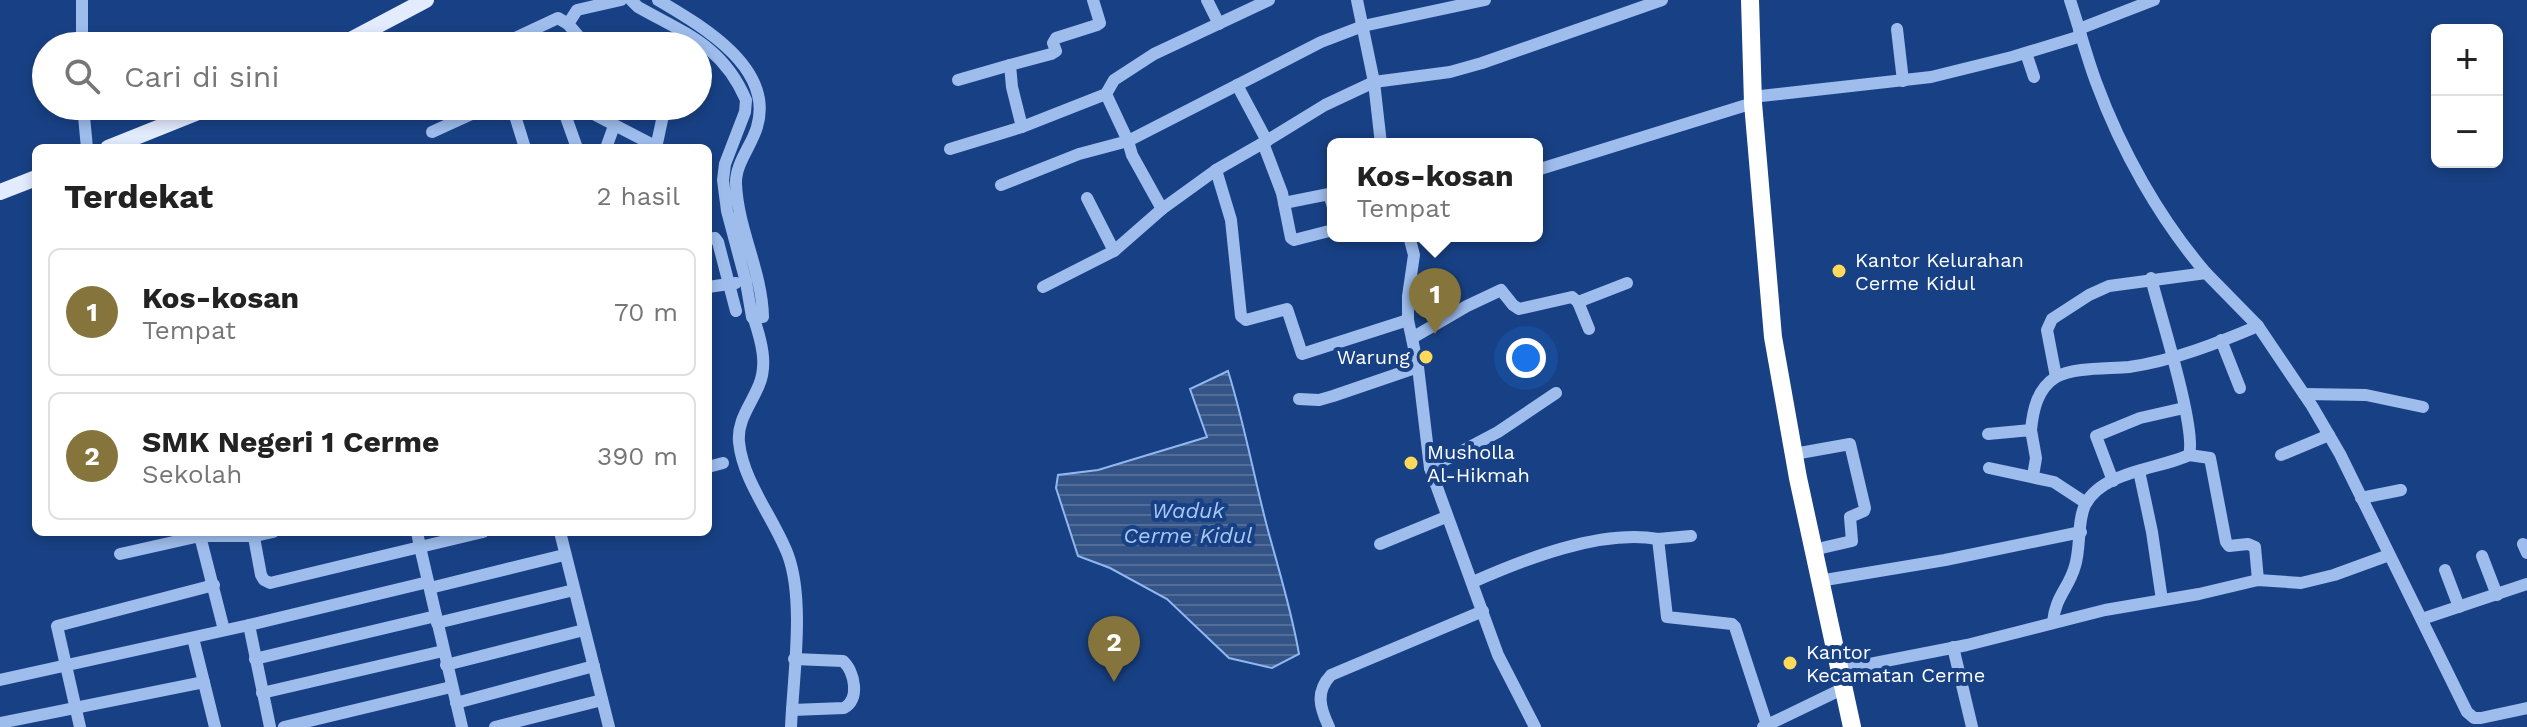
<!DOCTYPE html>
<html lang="id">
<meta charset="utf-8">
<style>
body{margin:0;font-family:"Work Sans",sans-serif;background:#f2f2f2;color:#222}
.controls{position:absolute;right:24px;top:24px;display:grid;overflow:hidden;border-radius:12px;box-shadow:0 4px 12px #0003}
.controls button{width:72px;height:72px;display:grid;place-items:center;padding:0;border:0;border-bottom:2px solid #e0e0e0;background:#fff;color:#222;font:40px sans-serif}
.you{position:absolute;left:1526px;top:358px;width:28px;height:28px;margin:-20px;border:6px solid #fff;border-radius:50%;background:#1a73e8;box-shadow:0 0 0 12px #1a73e833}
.badge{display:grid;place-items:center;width:52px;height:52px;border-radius:50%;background:#85743b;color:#fff;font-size:26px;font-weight:700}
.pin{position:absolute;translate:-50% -66px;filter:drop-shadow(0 2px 4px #0008)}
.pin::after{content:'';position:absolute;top:42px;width:28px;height:24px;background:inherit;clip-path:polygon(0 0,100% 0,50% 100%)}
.popup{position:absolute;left:1327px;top:138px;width:216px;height:104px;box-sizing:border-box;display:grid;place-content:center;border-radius:12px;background:#fff;filter:drop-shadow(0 2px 6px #0005);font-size:26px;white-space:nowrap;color:#767676}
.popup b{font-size:30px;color:#222}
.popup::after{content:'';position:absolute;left:50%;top:100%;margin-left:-16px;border:16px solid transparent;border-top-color:#fff}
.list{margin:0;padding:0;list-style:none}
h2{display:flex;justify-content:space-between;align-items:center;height:104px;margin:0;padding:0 32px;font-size:34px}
h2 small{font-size:26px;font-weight:400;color:#767676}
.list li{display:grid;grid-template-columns:52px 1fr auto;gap:24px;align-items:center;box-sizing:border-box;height:128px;margin:0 16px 16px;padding:0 16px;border:2px solid #e0e0e0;border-radius:12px}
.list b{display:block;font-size:30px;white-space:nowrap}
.list p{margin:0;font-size:26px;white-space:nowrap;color:#767676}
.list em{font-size:26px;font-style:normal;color:#767676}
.icon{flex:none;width:44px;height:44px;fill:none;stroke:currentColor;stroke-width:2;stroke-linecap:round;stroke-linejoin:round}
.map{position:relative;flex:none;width:2527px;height:727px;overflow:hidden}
.search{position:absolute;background:#fff;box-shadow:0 4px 12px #0003;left:32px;top:32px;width:680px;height:88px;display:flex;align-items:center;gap:20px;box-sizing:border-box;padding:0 28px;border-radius:44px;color:#767676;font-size:30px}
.panel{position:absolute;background:#fff;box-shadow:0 4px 12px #0003;left:32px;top:144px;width:680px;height:392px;border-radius:12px}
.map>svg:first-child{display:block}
</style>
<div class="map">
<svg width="2527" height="727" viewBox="0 0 2527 727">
<defs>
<pattern id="water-rules" width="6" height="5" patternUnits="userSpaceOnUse" patternTransform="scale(2)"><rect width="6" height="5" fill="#345386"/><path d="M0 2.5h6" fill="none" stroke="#526d98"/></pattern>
</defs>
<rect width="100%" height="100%" fill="#184185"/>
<path fill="url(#water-rules)" stroke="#90b7ef" stroke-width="2" d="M1228 371C1245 425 1254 479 1269 534 1280 574 1292 613 1299 654L1272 668 1229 658 1167 599 1110 568 1078 556 1056 488 1058 475 1098 470 1207 437 1190 389Z"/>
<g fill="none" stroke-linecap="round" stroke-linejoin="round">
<g stroke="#9ebded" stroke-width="12">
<path d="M82 0V46"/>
<path d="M631 0 638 7C686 34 723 46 746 100L745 112 725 164 723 180 727 211 746 282 752 317H763C762 271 738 230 736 184 735 164 752 145 757 127 775 67 700 25 658 0"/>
<path d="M1093 0 1100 23 1097 25 1056 38 1053 43 1056 51 1051 54 1010 65 1012 87 1022 127 1106 94 1114 80 1154 54 1269 0"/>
<path d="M1207 0 1219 24"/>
<path d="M1357 0 1374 82 1381 144"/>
<path d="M2070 0C2079 27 2086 55 2096 82 2121 150 2159 218 2206 273"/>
<path d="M1897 29 1903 81"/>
<path d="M2079 29 2154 0"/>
<path d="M498 46 558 18 568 24"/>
<path d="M587 46 568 24 577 10 621 0"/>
<path d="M2026 53 2034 77"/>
<path d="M958 80 1010 65"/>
<path d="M1237 85 1267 141"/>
<path d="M1752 97 1931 77 2012 57 2081 36"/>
<path d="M83 106 87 148"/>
<path d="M512 106 525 148"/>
<path d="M562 106 577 148"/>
<path d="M578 106 657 147"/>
<path d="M432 132 489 106"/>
<path d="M1263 143 1325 105 1374 82 1450 72 1482 63 1662 0"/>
<path d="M606 148 614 126"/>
<path d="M656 148 665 106"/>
<path d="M950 149 1022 127"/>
<path d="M1216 170 1263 143 1282 193 1291 238 1294 240 1333 230"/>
<path d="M1537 170 1753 103"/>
<path d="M1001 185 1079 154 1128 141 1106 94"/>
<path d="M1087 198 1114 251"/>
<path d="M1284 203 1329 194 1333 207"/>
<path d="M1162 209 1132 155 1128 141 1321 42 1363 26 1485 0"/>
<path d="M1409 236 1414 255 1408 296V320L1418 367 1430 468 1498 655 1535 727"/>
<path d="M708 239 715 238 718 242 736 311"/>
<path d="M708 287 736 283"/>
<path d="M1043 287 1114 251 1162 209 1216 170 1231 220 1241 316 1246 320 1287 309 1302 354 1408 320"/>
<path d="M1578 302 1627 283"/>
<path d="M754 319C761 340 768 364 759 385 751 405 737 420 739 442 743 482 774 518 788 555 805 601 793 678 791 727"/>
<path d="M1412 338 1467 306 1501 290 1513 305 1519 309 1572 297 1578 302 1589 329"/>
<path d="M2221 340 2240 388"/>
<path d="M2056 377 2047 330 2052 319 2089 295 2109 286 2206 273 2258 326 2312 406 2340 454 2467 712 2474 718H2481L2527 708"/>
<path d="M2304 394 2366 395 2423 407"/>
<path d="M1299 399 1319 400 1333 396 1418 367"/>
<path d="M2031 430C2033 410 2037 389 2056 377 2075 367 2108 369 2129 367 2172 361 2218 343 2258 326"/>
<path d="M1988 434 2031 430 2036 458 2033 476"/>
<path d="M1794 454 1850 444 1865 508 1864 511 1850 517 1852 541 1813 550"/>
<path d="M2189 455 2210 458 2226 542 2229 546 2248 544 2255 547 2258 580"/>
<path d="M2281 455 2329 435"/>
<path d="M708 467 723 463"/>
<path d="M1430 468 1498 432 1556 393"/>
<path d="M1989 468 2054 482 2086 503"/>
<path d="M2139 471 2152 532 2162 600"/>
<path d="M2113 481 2096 436 2140 418 2184 408"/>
<path d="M2361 498 2401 490"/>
<path d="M198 532 200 536H255L273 532"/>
<path d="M253 532 261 575 264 580 270 583 420 547 462 727"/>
<path d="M417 532 420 547 483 532"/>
<path d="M560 532 609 727"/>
<path d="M1658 539 1691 536"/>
<path d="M1380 544 1446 517"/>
<path d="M2523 544 2527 553"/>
<path d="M120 554 200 536 224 630"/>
<path d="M2482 556 2497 595"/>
<path d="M2445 570 2459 607"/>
<path d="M1819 581 1945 560 2081 532"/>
<path d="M1473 582C1525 559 1601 529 1658 539L1667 617 1732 624 1735 627 1767 725"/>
<path d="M430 588 564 555"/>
<path d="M2422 619 2527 584"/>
<path d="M2053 622C2055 597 2069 588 2075 566 2081 547 2077 522 2085 505 2102 471 2160 469 2189 455 2197 429 2159 311 2151 278"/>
<path d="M437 623 574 590"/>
<path d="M193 638 215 727"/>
<path d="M1953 647 1972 727"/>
<path d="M255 659 436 616"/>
<path d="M446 665 584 630"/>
<path d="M1839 670 1967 645 2105 610 2199 594 2258 580 2301 583 2334 575 2389 555"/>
<path d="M0 680 249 625"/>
<path d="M262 693 443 651"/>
<path d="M456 703 594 666"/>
<path d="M792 710 844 708C860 700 855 672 843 661L794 659"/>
<path d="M0 723 204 682"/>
<path d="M80 727 57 626 214 585"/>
<path d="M270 727 249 625 428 582"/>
<path d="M284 727 451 687"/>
<path d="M495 727 602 700"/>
<path d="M1329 727C1320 708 1315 692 1331 675L1483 611"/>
<path d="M1763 727 1842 689"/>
</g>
<g stroke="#e3ecff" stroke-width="16">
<path d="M339 46 426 0"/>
<path d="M108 148 213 106"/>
<path d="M0 192 36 178"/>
</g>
<path stroke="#fff" stroke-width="18" d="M1750 0 1753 103 1773 337 1798 478 1852 727"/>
</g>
<g fill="#ffd959" stroke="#184185" stroke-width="3">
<circle cx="1839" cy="271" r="8"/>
<circle cx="1426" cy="357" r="8"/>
<circle cx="1411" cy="463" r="8"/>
<circle cx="1790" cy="663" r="8"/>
</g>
<g text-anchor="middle" stroke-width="8" stroke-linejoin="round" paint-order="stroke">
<g font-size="20" fill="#fff" stroke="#184185" text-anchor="start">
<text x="1855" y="267">Kantor Kelurahan<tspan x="1855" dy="23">Cerme Kidul</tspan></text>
<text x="1410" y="364" text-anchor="end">Warung</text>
<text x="1427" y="459">Musholla<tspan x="1427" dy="23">Al-Hikmah</tspan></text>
<text x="1806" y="659">Kantor<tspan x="1806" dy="23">Kecamatan Cerme</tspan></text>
</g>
<g font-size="22" font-style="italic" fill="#a9c7f4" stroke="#184185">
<text x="1188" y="518">Waduk<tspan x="1188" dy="25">Cerme Kidul</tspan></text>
</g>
</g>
</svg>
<div class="controls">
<button>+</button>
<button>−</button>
</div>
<div class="you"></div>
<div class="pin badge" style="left:1435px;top:334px">1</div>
<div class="popup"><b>Kos-kosan</b>Tempat</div>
<div class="pin badge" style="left:1114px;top:682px">2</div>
<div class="search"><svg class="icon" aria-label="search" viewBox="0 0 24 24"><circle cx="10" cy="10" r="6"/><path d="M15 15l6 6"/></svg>Cari di sini</div>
<section class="panel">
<h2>Terdekat<small>2 hasil</small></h2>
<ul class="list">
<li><span class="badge">1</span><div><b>Kos-kosan</b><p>Tempat</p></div><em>70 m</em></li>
<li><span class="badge">2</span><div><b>SMK Negeri 1 Cerme</b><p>Sekolah</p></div><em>390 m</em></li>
</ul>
</section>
</div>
